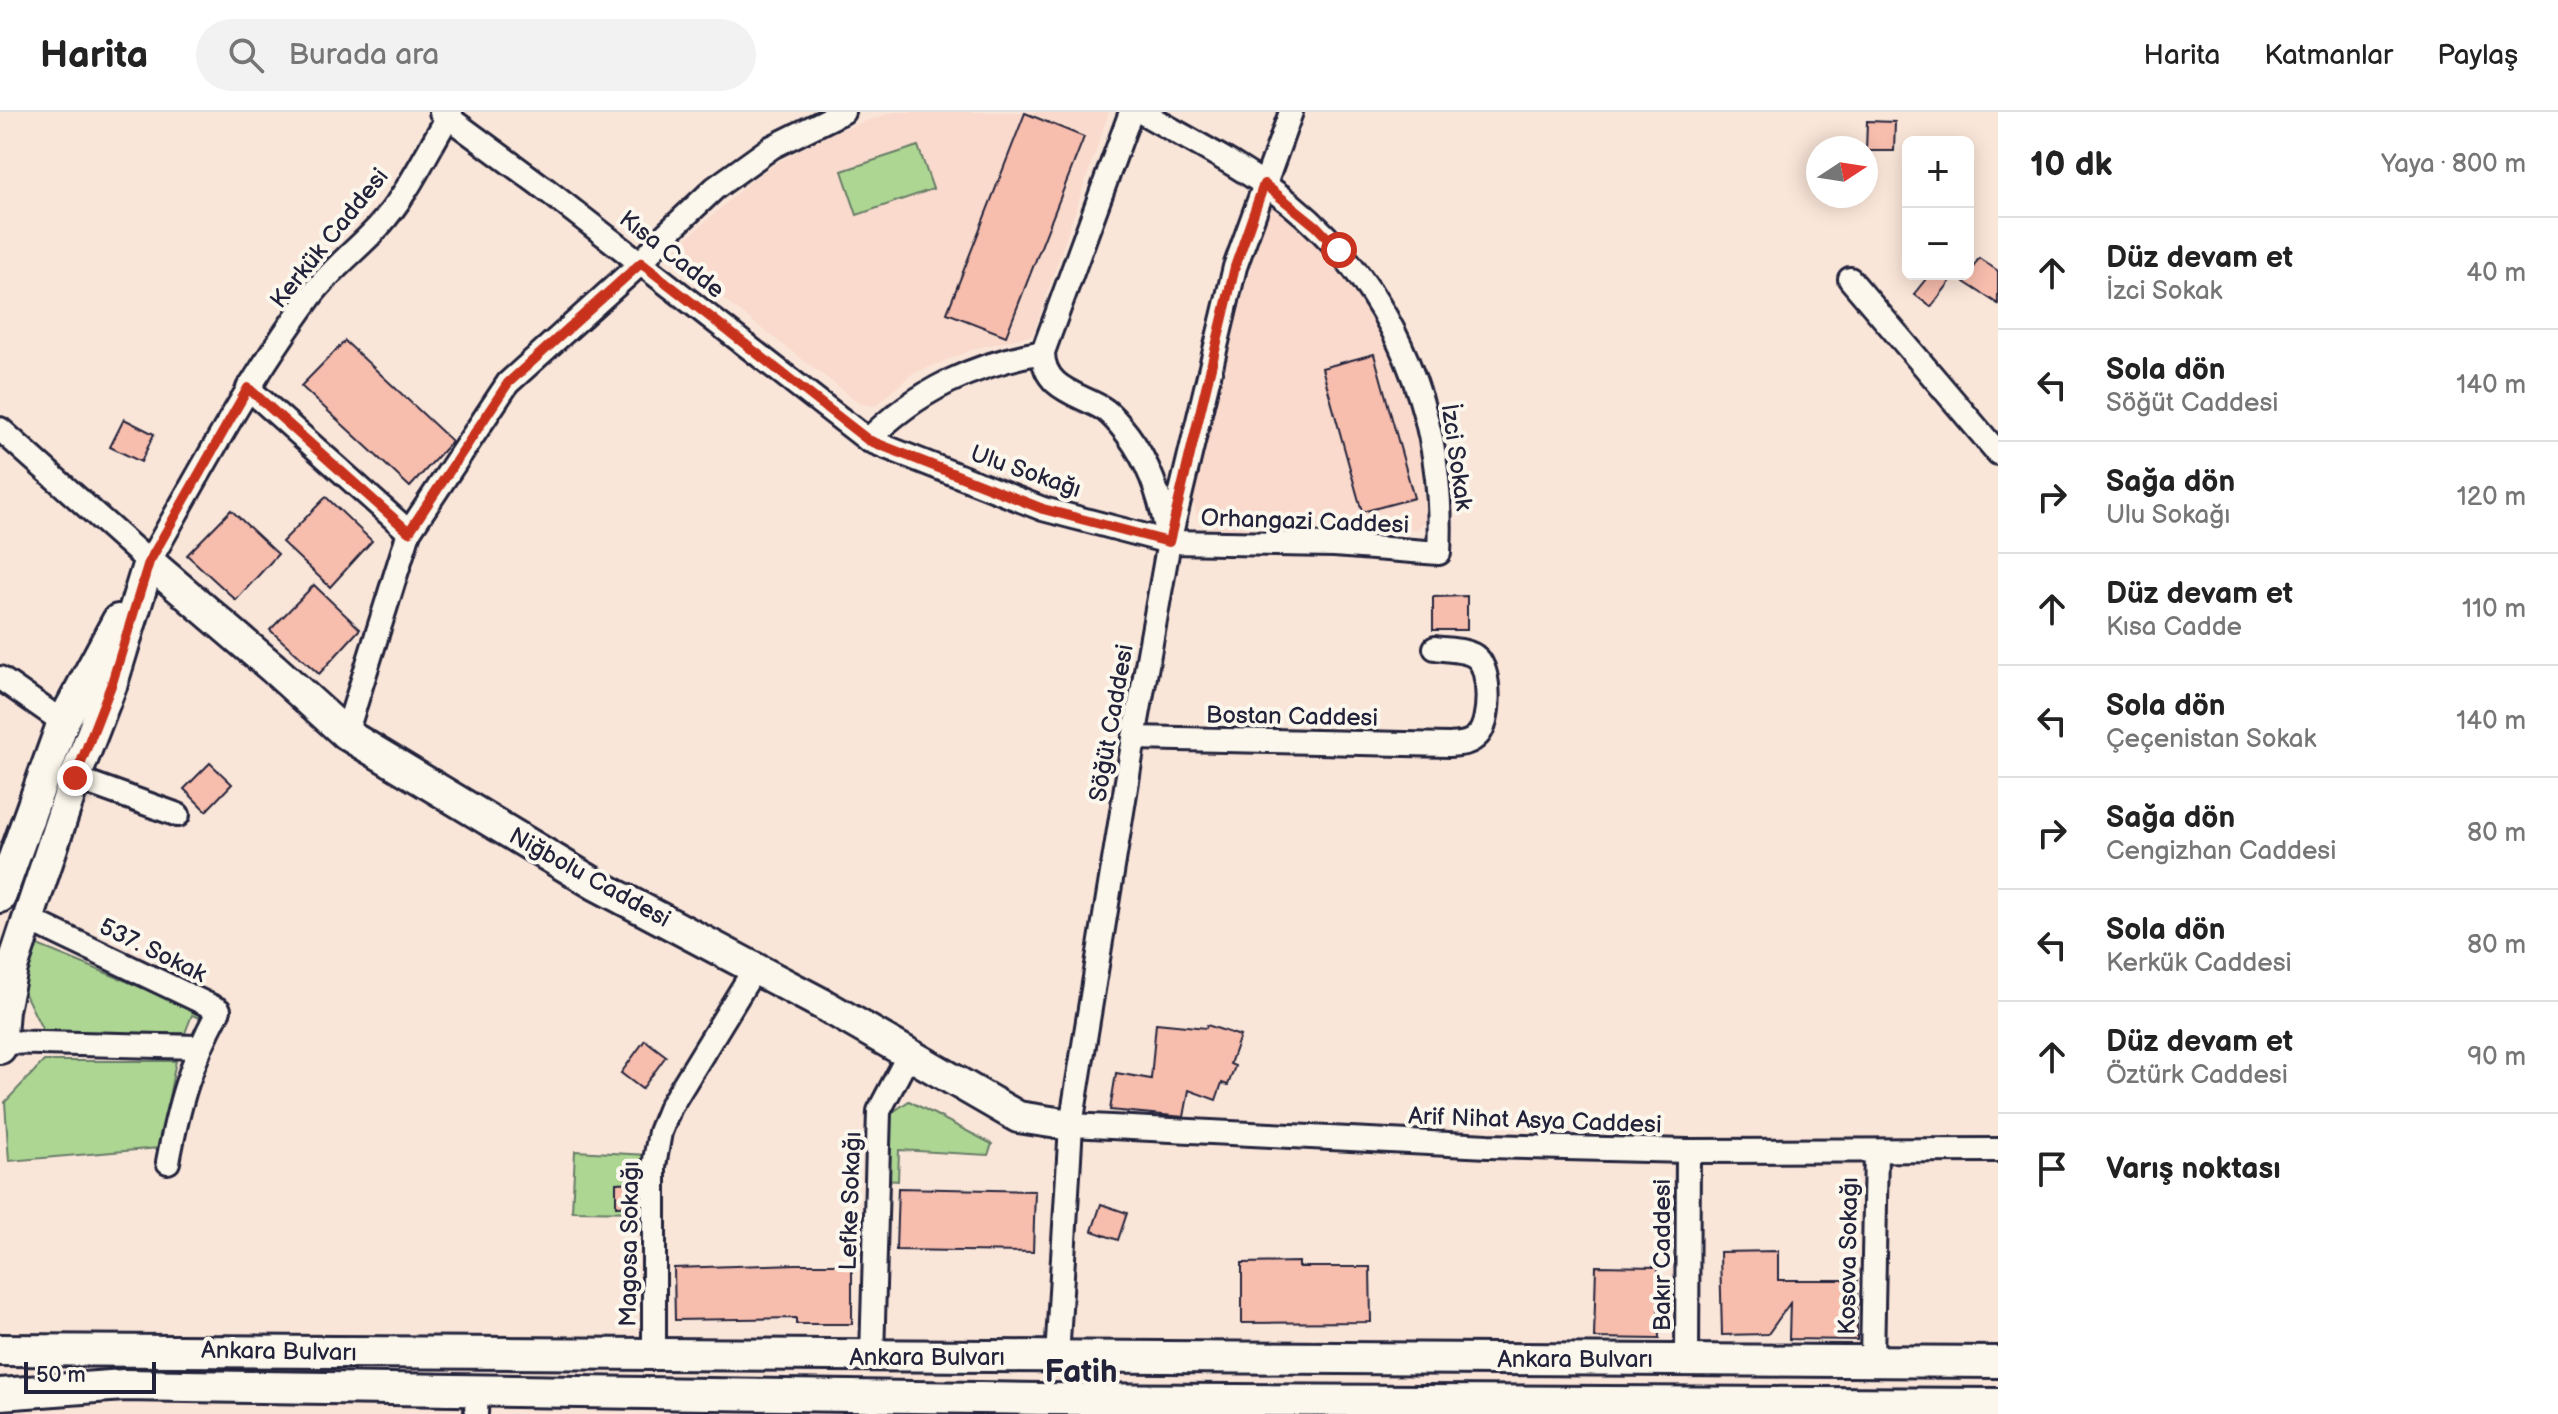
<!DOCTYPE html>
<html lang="tr">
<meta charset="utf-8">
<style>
body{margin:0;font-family:"Balsamiq Sans",sans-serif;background:#f2f2f2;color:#222}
.controls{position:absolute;right:24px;top:24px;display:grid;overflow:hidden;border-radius:12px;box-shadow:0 4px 20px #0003}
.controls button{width:72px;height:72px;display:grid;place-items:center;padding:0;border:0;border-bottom:2px solid #e0e0e0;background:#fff;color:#222;font:40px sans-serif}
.compass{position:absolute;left:1806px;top:24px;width:72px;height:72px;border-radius:50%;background:#fff;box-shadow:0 4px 20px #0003;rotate:78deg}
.scale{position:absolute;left:24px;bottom:20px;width:132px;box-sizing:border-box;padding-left:8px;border:4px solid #22223b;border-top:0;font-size:22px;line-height:28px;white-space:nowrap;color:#22223b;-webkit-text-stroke:6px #fbf7ec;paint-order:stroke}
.stop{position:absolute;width:24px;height:24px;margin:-18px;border:6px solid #c8321e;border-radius:50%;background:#fff}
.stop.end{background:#c8321e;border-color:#fff;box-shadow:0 2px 8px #0008}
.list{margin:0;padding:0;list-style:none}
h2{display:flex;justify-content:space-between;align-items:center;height:104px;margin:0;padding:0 32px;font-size:34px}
h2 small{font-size:26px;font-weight:400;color:#767676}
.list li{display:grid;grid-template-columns:52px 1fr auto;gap:24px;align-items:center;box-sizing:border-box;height:112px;padding:0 32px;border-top:2px solid #e0e0e0}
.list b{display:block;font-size:30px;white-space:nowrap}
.list p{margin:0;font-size:26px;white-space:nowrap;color:#767676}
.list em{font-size:26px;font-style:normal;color:#767676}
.icon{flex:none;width:44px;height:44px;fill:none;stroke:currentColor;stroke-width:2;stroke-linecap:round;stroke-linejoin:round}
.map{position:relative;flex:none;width:1998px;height:1302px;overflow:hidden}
header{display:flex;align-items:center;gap:48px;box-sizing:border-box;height:112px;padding:0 40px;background:#fff;border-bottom:2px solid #e0e0e0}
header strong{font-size:38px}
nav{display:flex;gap:44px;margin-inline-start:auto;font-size:28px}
.search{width:560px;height:72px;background:#f2f2f2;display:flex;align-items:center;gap:20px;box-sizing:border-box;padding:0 28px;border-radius:44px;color:#767676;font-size:30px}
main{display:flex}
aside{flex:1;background:#fff}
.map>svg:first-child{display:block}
</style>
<header>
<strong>Harita</strong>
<div class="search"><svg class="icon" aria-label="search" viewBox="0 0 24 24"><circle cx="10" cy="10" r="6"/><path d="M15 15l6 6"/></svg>Burada ara</div>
<nav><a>Harita</a><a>Katmanlar</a><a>Paylaş</a></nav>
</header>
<main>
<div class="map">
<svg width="1998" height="1302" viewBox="0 0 1998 1302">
<rect width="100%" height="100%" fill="#fae6d9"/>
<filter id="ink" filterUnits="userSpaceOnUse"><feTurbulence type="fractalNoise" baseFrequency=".0125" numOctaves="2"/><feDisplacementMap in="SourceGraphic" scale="16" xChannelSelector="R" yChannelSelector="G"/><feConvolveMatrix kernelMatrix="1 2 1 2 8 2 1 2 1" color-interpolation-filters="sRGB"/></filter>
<g filter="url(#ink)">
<g fill="#f9dacc">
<path d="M893 0H1109L1033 223 977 236 912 262 875 294 861 292 681 155 677 135 752 68 778 50 834 20Z"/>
<path d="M1284 91 1361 182 1389 234 1409 288 1421 344 1426 402 1425 410 1416 418 1207 416 1198 409 1189 369 1269 94Z"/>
</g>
<g fill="#add693" stroke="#687c67" stroke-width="2">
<path d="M918 34 933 77 857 103 842 59Z"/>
<path d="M35 832 202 900 200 906 192 903 185 921H44L22 876Z"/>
<path d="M44 949H176L159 1036 9 1049 5 990Z"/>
<path d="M909 989 992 1032 988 1043 899 1038 898 1069 886 1068 887 1004Z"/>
<path d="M575 1039 648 1043 647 1100 572 1099Z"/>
</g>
<g fill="#f7bdad" stroke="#22223b" stroke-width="2">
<path d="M1025 1 1084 25 1006 224 947 201Z"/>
<path d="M1867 9 1895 10 1894 39H1866Z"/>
<path d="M1979 146 1998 159V192L1964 170Z"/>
<path d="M1930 162H1956L1931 195 1914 182Z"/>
<path d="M345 229 452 329 410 375 301 274Z"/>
<path d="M1374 242 1414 386 1362 400 1322 256Z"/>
<path d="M124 307 154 322 141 350 110 335Z"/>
<path d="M326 385 372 429 330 475 282 430Z"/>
<path d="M231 398 278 442 236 488 187 443Z"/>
<path d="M314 473 360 517 319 562 270 518Z"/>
<path d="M1467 484V518H1433V485Z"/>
<path d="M210 651 232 672 206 699 184 677Z"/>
<path d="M1156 911 1206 916 1207 913 1240 924 1230 952 1235 954 1228 973 1222 971 1216 988 1189 978 1184 1005 1110 998 1116 961 1151 967Z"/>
<path d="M645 928 666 944 642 977 621 961Z"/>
<path d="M640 1070V1093L616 1094V1071Z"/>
<path d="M898 1076 1035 1079 1033 1140 896 1138Z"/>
<path d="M1101 1092 1127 1101 1118 1128 1092 1119Z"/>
<path d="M1778 1139V1168H1857V1228L1789 1227 1790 1191 1768 1222 1722 1223 1720 1140Z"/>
<path d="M1299 1150V1155H1370L1371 1210 1242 1211V1151Z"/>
<path d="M796 1152H852V1212H796V1206L675 1208 674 1156Z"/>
<path d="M1596 1154 1658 1155 1659 1227 1594 1226Z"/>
</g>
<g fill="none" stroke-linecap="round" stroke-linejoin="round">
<defs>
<g id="street">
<path d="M441 0 540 73 868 328 1043 397 1169 430 1334 433 1439 441C1446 308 1396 178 1291 92 1246 56 1191 29 1141 0"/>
<path d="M1131 0 1043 240C1043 276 1076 281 1102 296 1109 300 1115 307 1120 313 1147 344 1160 381 1167 421"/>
<path d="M1850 167 1998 341"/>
<path d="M248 276 409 420"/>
<path d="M0 317 149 450C200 360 249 268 311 184 331 157 357 138 379 114 409 81 428 37 451 0"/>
<path d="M868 328C917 278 975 252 1043 240"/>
<path d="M0 566 63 610"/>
<path d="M346 622 409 420 508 271 641 151 664 124 715 76 772 35 843 0"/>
<path d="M1134 626 1449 633C1461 632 1470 632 1478 623 1491 610 1491 558 1477 546 1468 537 1446 538 1435 536"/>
<path d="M75 666 178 703"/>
<path d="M28 807 219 898C190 952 179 991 168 1050"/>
<path d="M1 930 199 935"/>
<path d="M1071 1013 1488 1034 1688 1039 1998 1038"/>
<path d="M654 1243V1054L660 1020 670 995 755 856"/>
<path d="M872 1244 879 999 909 942"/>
<path d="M1057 1246 1071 1013 1134 626 1169 430 1235 155 1291 0"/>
<path d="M1687 1248 1688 1039"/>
<path d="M1872 1250 1876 1039"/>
<path d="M476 1302 477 1278"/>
</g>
<g id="secondary">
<path d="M149 450 273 556 346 622 595 772 824 893 1018 1005 1071 1013"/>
<path d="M0 785 63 610 118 508"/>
<path d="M0 936 3 898 12 856 75 666 112 571 149 450"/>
<path d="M0 1238 1998 1250"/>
<path d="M0 1282 124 1273 1041 1287 1998 1292"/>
</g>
</defs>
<use href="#street" stroke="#22223b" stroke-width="28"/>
<use href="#secondary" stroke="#22223b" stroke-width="36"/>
<use href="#street" stroke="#fbf7ec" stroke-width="22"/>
<use href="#secondary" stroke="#fbf7ec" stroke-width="30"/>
</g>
</g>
<g fill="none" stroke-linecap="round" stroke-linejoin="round" filter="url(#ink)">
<path stroke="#c8321e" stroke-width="10" d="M75 666 112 571 149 450 248 276 409 420 508 271 641 151 868 328 1043 397 1169 430 1235 155 1264 72 1316 114 1339 138"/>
</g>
<g text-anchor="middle" stroke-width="8" stroke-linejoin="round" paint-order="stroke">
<g font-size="24" fill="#22223b" stroke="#fbf7ec">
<text transform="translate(329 126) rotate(-51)" y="8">Kerkük Caddesi</text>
<text transform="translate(672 142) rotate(38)" y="8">Kısa Cadde</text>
<text transform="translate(1457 345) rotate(82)" y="8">İzci Sokak</text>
<text transform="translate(1026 359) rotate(19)" y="8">Ulu Sokağı</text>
<text transform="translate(1305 409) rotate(2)" y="8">Orhangazi Caddesi</text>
<text transform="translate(1292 604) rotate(1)" y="8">Bostan Caddesi</text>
<text transform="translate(1111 611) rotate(-80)" y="8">Söğüt Caddesi</text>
<text transform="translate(590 765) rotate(29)" y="8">Niğbolu Caddesi</text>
<text transform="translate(153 838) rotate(26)" y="8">537. Sokak</text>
<text transform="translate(1535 1008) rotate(2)" y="8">Arif Nihat Asya Caddesi</text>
<text transform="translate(850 1089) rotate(-88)" y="8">Lefke Sokağı</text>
<text transform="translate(629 1132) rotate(-89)" y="8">Magosa Sokağı</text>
<text transform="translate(1662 1143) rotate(-90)" y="8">Bakır Caddesi</text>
<text transform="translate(1848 1144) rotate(-89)" y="8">Kosova Sokağı</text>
<text transform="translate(279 1239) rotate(1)" y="8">Ankara Bulvarı</text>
<text x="927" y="1253">Ankara Bulvarı</text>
<text x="1575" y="1255">Ankara Bulvarı</text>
</g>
<g font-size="32" font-weight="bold" fill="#22223b" stroke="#fbf7ec">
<text x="1081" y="1270">Fatih</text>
</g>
</g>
</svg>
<div class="controls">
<button>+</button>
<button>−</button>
</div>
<svg class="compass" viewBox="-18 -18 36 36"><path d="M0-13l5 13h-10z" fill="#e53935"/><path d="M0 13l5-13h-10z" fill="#767676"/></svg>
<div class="scale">50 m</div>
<div class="stop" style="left:1339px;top:138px"></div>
<div class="stop end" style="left:75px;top:666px"></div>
</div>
<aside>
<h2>10 dk<small>Yaya · 800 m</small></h2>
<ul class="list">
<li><svg class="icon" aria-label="ahead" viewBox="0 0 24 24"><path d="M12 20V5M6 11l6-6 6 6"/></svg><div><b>Düz devam et</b><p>İzci Sokak</p></div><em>40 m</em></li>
<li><svg class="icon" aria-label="left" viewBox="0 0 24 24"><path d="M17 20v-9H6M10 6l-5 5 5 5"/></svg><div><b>Sola dön</b><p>Söğüt Caddesi</p></div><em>140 m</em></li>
<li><svg class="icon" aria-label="right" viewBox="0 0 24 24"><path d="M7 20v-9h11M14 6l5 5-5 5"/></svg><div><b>Sağa dön</b><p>Ulu Sokağı</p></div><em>120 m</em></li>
<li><svg class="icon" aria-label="ahead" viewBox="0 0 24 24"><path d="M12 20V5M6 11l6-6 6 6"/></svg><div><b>Düz devam et</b><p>Kısa Cadde</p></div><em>110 m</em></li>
<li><svg class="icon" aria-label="left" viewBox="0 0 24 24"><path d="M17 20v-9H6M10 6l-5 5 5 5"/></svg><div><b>Sola dön</b><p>Çeçenistan Sokak</p></div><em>140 m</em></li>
<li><svg class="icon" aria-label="right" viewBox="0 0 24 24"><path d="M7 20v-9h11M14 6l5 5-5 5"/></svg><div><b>Sağa dön</b><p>Cengizhan Caddesi</p></div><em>80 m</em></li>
<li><svg class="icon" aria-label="left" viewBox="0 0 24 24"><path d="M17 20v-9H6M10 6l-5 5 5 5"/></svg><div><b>Sola dön</b><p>Kerkük Caddesi</p></div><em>80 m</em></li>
<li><svg class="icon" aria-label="ahead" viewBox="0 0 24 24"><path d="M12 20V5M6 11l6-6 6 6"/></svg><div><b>Düz devam et</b><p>Öztürk Caddesi</p></div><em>90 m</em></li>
<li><svg class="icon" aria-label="arrive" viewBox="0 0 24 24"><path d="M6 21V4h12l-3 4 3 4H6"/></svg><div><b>Varış noktası</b></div></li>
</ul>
</aside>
</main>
